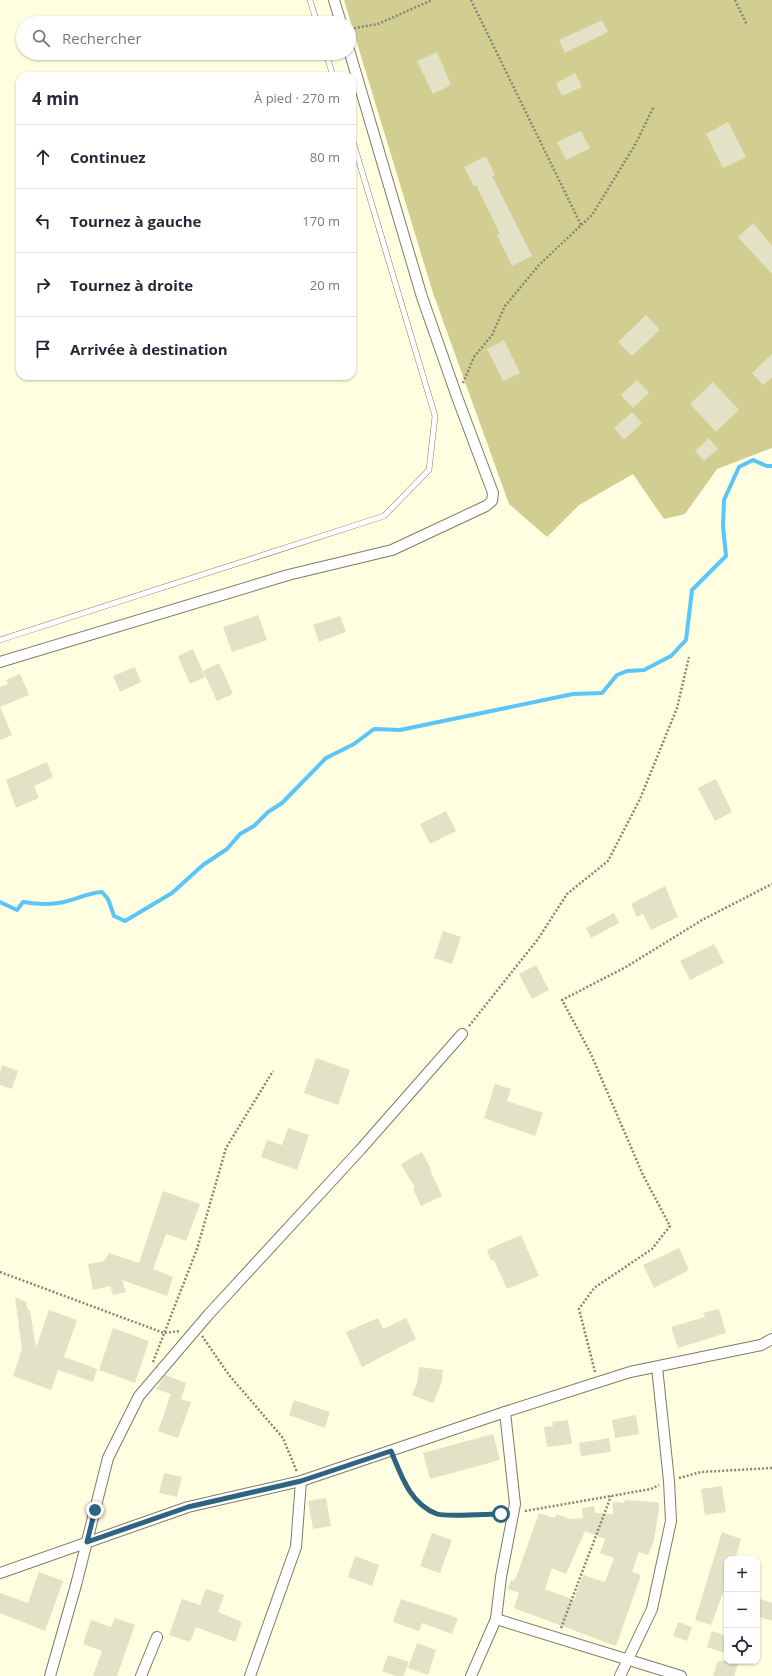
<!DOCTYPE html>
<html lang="fr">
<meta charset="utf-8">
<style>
body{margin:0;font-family:"Open Sans",sans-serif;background:#f6f6f7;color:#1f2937}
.controls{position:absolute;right:12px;bottom:12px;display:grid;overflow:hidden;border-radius:8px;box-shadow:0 1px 3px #0004}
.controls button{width:36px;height:36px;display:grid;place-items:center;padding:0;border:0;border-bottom:1px solid #e0e1e3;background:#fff;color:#1f2937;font:20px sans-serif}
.stop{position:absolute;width:12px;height:12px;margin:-9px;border:3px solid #2d647f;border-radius:50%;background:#fff}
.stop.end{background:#2d647f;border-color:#fff;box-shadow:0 1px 4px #0008}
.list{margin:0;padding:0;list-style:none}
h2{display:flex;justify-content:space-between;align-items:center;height:52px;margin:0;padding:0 16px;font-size:17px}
h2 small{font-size:13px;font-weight:400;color:#747a83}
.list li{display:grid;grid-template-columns:26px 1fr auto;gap:12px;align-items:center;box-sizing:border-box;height:64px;padding:0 16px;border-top:1px solid #e0e1e3}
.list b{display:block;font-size:15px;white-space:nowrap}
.list em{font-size:13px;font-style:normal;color:#747a83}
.icon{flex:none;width:22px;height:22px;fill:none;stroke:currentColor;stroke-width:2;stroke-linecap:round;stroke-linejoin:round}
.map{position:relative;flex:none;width:772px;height:1676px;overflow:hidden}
.search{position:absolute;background:#fff;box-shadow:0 1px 3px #0004;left:16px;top:16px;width:340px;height:44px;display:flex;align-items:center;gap:10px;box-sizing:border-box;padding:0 14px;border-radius:22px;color:#747a83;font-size:15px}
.panel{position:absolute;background:#fff;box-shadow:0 1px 3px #0004;left:16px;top:72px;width:340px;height:308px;border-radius:12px}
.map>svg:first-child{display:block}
</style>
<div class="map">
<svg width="772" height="1676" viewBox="0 0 772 1676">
<rect width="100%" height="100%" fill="#fffee1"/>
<path fill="#d2ce91" d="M344 0H772V448L717 469 685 514 664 519 633 474 579 505 547 537 509 504 433 293Z"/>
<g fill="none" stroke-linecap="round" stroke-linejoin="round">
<path stroke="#59c5f8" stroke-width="4" d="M0 902 17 910 23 902C35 904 47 905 58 903 73 901 86 893 102 892L108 899 114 916 125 921 172 893 203 865 227 849 240 834 254 826 268 812 282 803 326 758 354 744 374 729 400 730 573 694 602 693 617 675 627 671 644 670 671 656 686 640 692 590 726 556 723 526 724 500 739 467 753 460 767 466H772"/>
</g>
<g fill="#e3e2c6" fill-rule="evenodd">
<path d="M602 20 608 32 565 53 559 40Z"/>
<path d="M437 52 451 85 433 94 417 61Z"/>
<path d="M575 73 582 87 562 96 556 83Z"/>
<path d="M728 122 746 157 723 168 706 134Z"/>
<path d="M581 131 590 148 566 160 557 142Z"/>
<path d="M486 156 495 175 492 176 532 256 512 266 497 235 500 234 476 185 474 186 464 167Z"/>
<path d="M753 223 772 246V274L738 237Z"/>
<path d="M646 315 660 330 632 356 618 342Z"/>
<path d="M504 340 520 373 503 381 487 349Z"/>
<path d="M772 354V377L763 385 752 373Z"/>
<path d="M637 380 649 393 633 408 621 395Z"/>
<path d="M713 382 739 410 716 432 690 404Z"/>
<path d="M632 412 642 423 624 440 614 428Z"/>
<path d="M709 438 718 449 704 461 695 451Z"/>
<path d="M258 615 267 640 232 652 223 627Z"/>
<path d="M340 616 346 632 319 642 313 625Z"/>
<path d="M193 649 205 677 190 684 178 656Z"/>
<path d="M219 663 233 694 217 701 203 671Z"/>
<path d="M135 667 141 682 120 692 113 676Z"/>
<path d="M20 674 29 695 0 707 12 735 0 740V687L8 684 6 680Z"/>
<path d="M47 762 53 777 34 786 39 798 16 808 6 780Z"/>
<path d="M716 779 732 812 715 821 698 788Z"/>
<path d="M446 811 456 831 430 844 420 824Z"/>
<path d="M665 886 678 917 651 930 643 914 637 917 631 904Z"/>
<path d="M614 913 619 923 591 938 586 928Z"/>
<path d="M443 931 461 937 452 964 434 958Z"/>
<path d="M714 944 724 963 690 980 680 961Z"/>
<path d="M536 965 549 990 532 999 519 974Z"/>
<path d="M316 1058 350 1070 338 1105 304 1093Z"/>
<path d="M2 1065 18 1071 12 1089 0 1085V1072Z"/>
<path d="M495 1084 511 1089 507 1101 543 1113 535 1136 484 1118Z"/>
<path d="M288 1128 309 1135 297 1170 261 1157 267 1140 282 1145Z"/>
<path d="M422 1152 431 1169 430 1170 442 1196 421 1206 413 1189 415 1188 401 1164Z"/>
<path d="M163 1191 200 1204 186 1241 166 1234 153 1269 173 1277 167 1296 122 1280 126 1292 113 1295 110 1286 93 1290 88 1264 104 1261 109 1253 139 1263Z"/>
<path d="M521 1235 539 1276 507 1289 494 1260 491 1261 487 1250Z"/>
<path d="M679 1248 689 1270 654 1288 643 1265Z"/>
<path d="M15 1297 26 1302 28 1310H30L36 1348 49 1310 77 1320 64 1357 97 1369 93 1382 58 1370 51 1390 13 1376 22 1349Z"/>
<path d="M719 1309 726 1333 678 1348 671 1327 705 1317 703 1313Z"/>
<path d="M378 1318 383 1329 406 1318 416 1339 362 1367 346 1332Z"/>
<path d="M113 1328 149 1341 135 1383 99 1370Z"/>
<path d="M419 1367 443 1370 441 1384 433 1403 412 1395 417 1384Z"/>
<path d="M165 1375 186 1383 181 1399 191 1402 178 1438 158 1431 171 1394 156 1389Z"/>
<path d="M294 1400 330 1412 325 1428 289 1415Z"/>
<path d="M636 1415 639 1434 615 1438 612 1420Z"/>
<path d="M568 1420 572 1444 547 1447 544 1427 553 1426 552 1422Z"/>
<path d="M493 1434 500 1460 430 1479 423 1453Z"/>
<path d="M609 1438 611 1452 581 1456 579 1443Z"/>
<path d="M164 1473 182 1477 177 1497 159 1493Z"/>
<path d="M722 1486 726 1512 705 1515 701 1489Z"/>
<path d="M326 1498 331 1526 313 1529 308 1501Z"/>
<path d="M625 1500 655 1502 659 1503V1508L654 1540 648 1555 639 1552 632 1572 641 1575 616 1646 514 1608 519 1593 508 1589 511 1580 514 1581 518 1572 539 1513 555 1518 556 1514 570 1519 583 1518 582 1508 594 1506 595 1513 613 1514V1502L624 1503ZM585 1531 605 1539 600 1553 614 1558 605 1582 583 1575 574 1600 545 1589 552 1568 566 1574Z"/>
<path d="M722 1532 741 1539 735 1559H727V1582L711 1625 695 1620Z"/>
<path d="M432 1533 452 1540 440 1573 420 1566Z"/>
<path d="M355 1556 379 1565 372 1586 348 1577Z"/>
<path d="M39 1572 63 1581 45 1631 0 1613V1593L28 1603Z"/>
<path d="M206 1589 224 1595 218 1612 242 1622 235 1642 196 1627 190 1642 169 1635 182 1599 200 1605Z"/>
<path d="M757 1598 772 1603V1621L757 1616Z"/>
<path d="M401 1599 458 1618 452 1634 422 1623 419 1631 393 1622Z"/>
<path d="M115 1618 135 1625 117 1676H93L102 1651 83 1644 91 1620 111 1627Z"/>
<path d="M678 1622 692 1627 687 1641 673 1636Z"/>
<path d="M712 1631 727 1636V1654L707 1647Z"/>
<path d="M417 1643 436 1650 428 1675 408 1668Z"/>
<path d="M388 1655 409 1662 403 1676H396L382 1671Z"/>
<path d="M718 1661H739L734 1676H713Z"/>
</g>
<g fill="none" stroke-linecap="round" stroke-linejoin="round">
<defs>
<g id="service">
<path d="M310 0 317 23"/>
<path d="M326 53 333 76"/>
<path d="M0 640 384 516 429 470 435 416 352 138"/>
</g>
<g id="minor">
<path d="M334 0 341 23"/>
<path d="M0 662 288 575 392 550 486 506 492 501 493 493 457 397 422 297 349 50"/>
<path d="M0 1573 188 1507 301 1481 505 1412 630 1372 761 1345 772 1339"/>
<path d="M496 1619 681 1676"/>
<path d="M50 1676 76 1585 108 1458 139 1396 209 1314 360 1150 462 1034"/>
<path d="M141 1676 157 1637"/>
<path d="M250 1676 296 1547 301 1481"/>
<path d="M471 1676 496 1619 501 1577 515 1504 505 1412"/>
<path d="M620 1676 652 1609 671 1521 669 1481 657 1367"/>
</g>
</defs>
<use href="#service" stroke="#7e7d64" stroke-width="6"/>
<use href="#minor" stroke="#7e7d64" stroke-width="12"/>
<g stroke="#888774" stroke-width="2.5" stroke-dasharray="2 2" stroke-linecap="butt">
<path d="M471 0 581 225"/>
<path d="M735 0 747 25"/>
<path d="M350 29 378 24 432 0"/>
<path d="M463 383 474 357 492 335 505 306 539 265 592 215 635 145 654 106"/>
<path d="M469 1026 538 939 567 894 608 861 640 799 677 708 689 657"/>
<path d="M0 1272 164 1333 180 1331"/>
<path d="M202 1336 229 1375 283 1438 297 1472"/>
<path d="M153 1362 197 1249 226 1148 273 1071"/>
<path d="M595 1372 579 1309 594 1288 652 1249 670 1226 643 1175 590 1052 562 1000 626 967 702 920 772 884"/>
<path d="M394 1459C403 1480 413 1505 437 1514 444 1516 491 1514 502 1514"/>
<path d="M679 1478 701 1472 772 1468"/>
<path d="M525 1511 651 1489 659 1485"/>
<path d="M561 1628 611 1496"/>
</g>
<use href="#service" stroke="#fff" stroke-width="5"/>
<use href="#minor" stroke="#fff" stroke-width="10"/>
</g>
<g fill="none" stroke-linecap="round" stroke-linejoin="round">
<path stroke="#2d647f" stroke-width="5" d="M95 1510 87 1542 188 1507 301 1481 391 1451C401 1475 410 1504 437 1514 445 1517 489 1514 501 1514"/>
</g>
</svg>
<div class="controls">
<button>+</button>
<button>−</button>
<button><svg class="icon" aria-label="locate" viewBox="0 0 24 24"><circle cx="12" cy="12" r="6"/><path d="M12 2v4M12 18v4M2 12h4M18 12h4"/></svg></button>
</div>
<div class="stop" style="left:501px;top:1514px"></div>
<div class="stop end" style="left:95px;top:1510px"></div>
<div class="search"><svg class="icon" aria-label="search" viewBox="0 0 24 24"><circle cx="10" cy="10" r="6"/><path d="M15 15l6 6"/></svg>Rechercher</div>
<section class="panel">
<h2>4 min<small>À pied · 270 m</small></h2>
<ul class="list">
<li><svg class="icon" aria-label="ahead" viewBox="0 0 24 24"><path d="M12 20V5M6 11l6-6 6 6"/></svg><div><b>Continuez</b></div><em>80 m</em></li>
<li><svg class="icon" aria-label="left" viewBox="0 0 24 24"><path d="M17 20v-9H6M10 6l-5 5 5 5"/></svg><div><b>Tournez à gauche</b></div><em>170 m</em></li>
<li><svg class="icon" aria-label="right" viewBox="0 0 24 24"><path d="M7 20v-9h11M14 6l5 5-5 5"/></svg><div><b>Tournez à droite</b></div><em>20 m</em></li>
<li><svg class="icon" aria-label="arrive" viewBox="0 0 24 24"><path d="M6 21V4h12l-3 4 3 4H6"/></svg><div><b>Arrivée à destination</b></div></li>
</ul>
</section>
</div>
